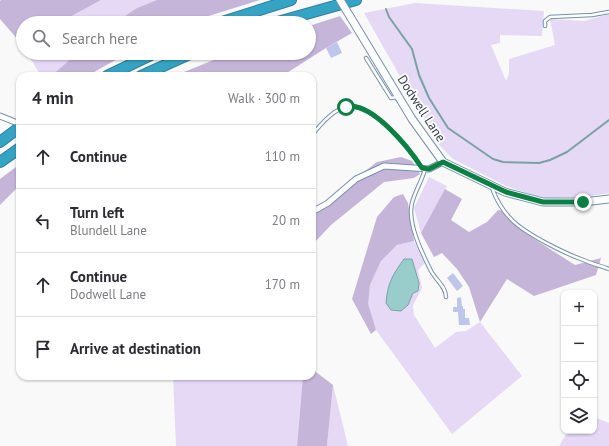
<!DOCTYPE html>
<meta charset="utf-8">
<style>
body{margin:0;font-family:"PT Sans",sans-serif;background:#f7f7f7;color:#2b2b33}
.controls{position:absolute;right:12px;bottom:12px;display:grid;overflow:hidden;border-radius:8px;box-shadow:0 1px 3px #0004}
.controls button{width:36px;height:36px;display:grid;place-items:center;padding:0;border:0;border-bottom:1px solid #e1e1e2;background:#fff;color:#2b2b33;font:20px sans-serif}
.stop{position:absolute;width:12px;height:12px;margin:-9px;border:3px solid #0b8043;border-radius:50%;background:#fff}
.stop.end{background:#0b8043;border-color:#fff;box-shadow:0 1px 4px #0008}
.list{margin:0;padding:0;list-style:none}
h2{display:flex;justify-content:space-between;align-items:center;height:52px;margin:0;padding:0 16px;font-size:17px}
h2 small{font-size:13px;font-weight:400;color:#7c7c81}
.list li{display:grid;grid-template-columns:26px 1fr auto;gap:12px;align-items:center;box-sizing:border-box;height:64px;padding:0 16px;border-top:1px solid #e1e1e2}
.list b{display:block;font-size:15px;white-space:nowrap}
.list p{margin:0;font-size:13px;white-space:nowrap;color:#7c7c81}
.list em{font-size:13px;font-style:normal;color:#7c7c81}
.icon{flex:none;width:22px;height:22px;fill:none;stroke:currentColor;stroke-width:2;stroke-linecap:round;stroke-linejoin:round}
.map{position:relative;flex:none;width:609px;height:446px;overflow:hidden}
.search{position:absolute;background:#fff;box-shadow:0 1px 3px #0004;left:16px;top:16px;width:300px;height:44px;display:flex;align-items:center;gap:10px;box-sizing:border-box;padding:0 14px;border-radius:22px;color:#7c7c81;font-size:15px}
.panel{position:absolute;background:#fff;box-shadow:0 1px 3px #0004;left:16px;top:72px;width:300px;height:308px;border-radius:12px}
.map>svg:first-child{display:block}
</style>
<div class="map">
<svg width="609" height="446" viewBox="0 0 609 446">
<rect width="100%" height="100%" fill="#f9f9f9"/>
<g fill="#e5d9f6">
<path d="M101 0H157L137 8 114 23H59Z"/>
<path d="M415 3 544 11 542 36 500 35V43L491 45 506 81 509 74V59L555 45 550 19 584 21 609 14V193L584 197 542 198 506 186 453 159 439 145 364 13Z"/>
<path d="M27 53H78L56 73 51 76H41Z"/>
<path d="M429 177 447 186 421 233 414 208Z"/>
<path d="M414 241 425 263 418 270 422 288 413 305 414 315 435 348 456 332 466 331 480 322 522 376 452 434 376 330 367 304 370 285 381 261 397 245Z"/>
<path d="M173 376H303L297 446H176Z"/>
<path d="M333 385 348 446H327Z"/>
<path d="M594 417 609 423V446H559L568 431H594Z"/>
</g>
<g fill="#c4b5d9">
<path d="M1 0H101L59 23H23V40L19 41 0 19V1Z"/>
<path d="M157 0H260L202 18 191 23H114L137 8Z"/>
<path d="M340 16 352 33 326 48 282 76H174L231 53H309V26Z"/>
<path d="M78 53H128L87 76H51Z"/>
<path d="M401 157 412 161 420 174 414 178 384 182 331 225 314 243H312V208L326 201 377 162Z"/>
<path d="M20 164V185L0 205V179Z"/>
<path d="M445 189 462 199 451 220 469 232 487 222 498 210 503 211 525 233 575 265 601 258 596 275 534 296 507 279 480 322 469 287 457 269 442 253 434 257 421 233Z"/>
<path d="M403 194 408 203 414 241 397 245 381 261 370 285 368 304 376 330 371 334 352 299 377 217 394 197Z"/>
<path d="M312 369 333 385 327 446H297L303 376H312Z"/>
</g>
<path fill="#99cdcc" stroke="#7aa2a4" d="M404 259H412L419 283 418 291 413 293 408 305 401 311 391 310 386 303C388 282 392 276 404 259Z"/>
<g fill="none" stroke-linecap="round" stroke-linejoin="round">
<path stroke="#7aa2a4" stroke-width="2" d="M386 9 389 17 412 49 419 75 429 98 448 128 493 159 503 162 539 163 550 160 567 152 609 120"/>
</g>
<g fill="#bec6eb">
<path d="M337 42 342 53 331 58 326 48Z"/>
<path d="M453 273 463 286 457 291 447 278Z"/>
<path d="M461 297 462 306H463V309H465V318H469L470 325H459L458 312H453V307H457V298Z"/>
</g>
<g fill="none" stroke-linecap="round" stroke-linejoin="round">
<defs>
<g id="lane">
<path d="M545 26V21L550 17 592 15 609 12"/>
<path d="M366 58 391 98 397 97"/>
<path d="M312 135C321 124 336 106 351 106 374 105 410 150 422 168"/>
<path d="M425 169C422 181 415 191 412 203 407 223 422 253 431 271 436 280 446 287 446 297"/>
<path d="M492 188C496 199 502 210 511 219 525 234 566 254 586 261 593 264 601 266 609 269"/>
</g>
<g id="street">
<path d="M0 116 20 124"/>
<path d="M312 212 328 203 356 179 384 166 429 169 443 162"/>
</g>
<path id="secondary" d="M351 18 412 119 443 162 505 192 543 202H583L609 199"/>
<g id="highway">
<path d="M219 23 291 0"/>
<path d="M274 23 356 0"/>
<path d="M107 76 155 53"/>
<path d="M141 76 192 53"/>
<path d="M0 142 20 127"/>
<path d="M0 162 20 148"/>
</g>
</defs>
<use href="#lane" stroke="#7791ab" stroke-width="4.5"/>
<use href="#street" stroke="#7791ab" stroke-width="7"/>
<use href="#secondary" stroke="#7791ab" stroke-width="9"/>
<use href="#highway" stroke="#347f98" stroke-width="12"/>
<use href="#lane" stroke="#fff" stroke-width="2.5"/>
<use href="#street" stroke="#fff" stroke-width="5"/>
<use href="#secondary" stroke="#fff" stroke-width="7"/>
<use href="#highway" stroke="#35a3c4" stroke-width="10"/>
<defs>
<path id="secondary-bridge" d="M340 0 351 18"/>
</defs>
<use href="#secondary-bridge" stroke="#7791ab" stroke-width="9" stroke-linecap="butt"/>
<use href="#secondary-bridge" stroke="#fff" stroke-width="7"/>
</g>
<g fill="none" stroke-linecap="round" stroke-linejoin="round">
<path stroke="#0b8043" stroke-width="5" d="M346 107C372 101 409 148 422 168L429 169 443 162 506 192 543 202H583"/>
</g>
<g text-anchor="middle" stroke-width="3.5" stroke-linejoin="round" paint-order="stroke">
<g font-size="13" fill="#313c47" stroke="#fff">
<text transform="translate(422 108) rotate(57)" y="5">Dodwell Lane</text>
</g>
</g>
</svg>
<div class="controls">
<button>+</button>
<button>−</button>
<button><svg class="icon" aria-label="locate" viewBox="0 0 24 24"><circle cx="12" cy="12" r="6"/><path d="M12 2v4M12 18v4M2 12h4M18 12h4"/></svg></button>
<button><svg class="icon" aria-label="layers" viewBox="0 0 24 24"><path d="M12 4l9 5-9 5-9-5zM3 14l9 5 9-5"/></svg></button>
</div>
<div class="stop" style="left:346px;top:107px"></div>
<div class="stop end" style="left:583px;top:202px"></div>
<div class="search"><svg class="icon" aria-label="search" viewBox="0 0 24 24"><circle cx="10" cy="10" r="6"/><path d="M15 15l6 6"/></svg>Search here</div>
<section class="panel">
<h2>4 min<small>Walk · 300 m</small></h2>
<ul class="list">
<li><svg class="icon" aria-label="ahead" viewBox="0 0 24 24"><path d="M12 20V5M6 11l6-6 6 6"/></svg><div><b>Continue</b></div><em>110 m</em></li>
<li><svg class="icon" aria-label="left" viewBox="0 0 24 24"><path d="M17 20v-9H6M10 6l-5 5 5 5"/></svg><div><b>Turn left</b><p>Blundell Lane</p></div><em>20 m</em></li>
<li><svg class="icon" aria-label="ahead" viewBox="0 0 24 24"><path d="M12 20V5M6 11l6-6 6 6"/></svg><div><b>Continue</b><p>Dodwell Lane</p></div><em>170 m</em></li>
<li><svg class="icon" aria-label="arrive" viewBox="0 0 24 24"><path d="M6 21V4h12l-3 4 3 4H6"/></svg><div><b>Arrive at destination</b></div></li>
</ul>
</section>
</div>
